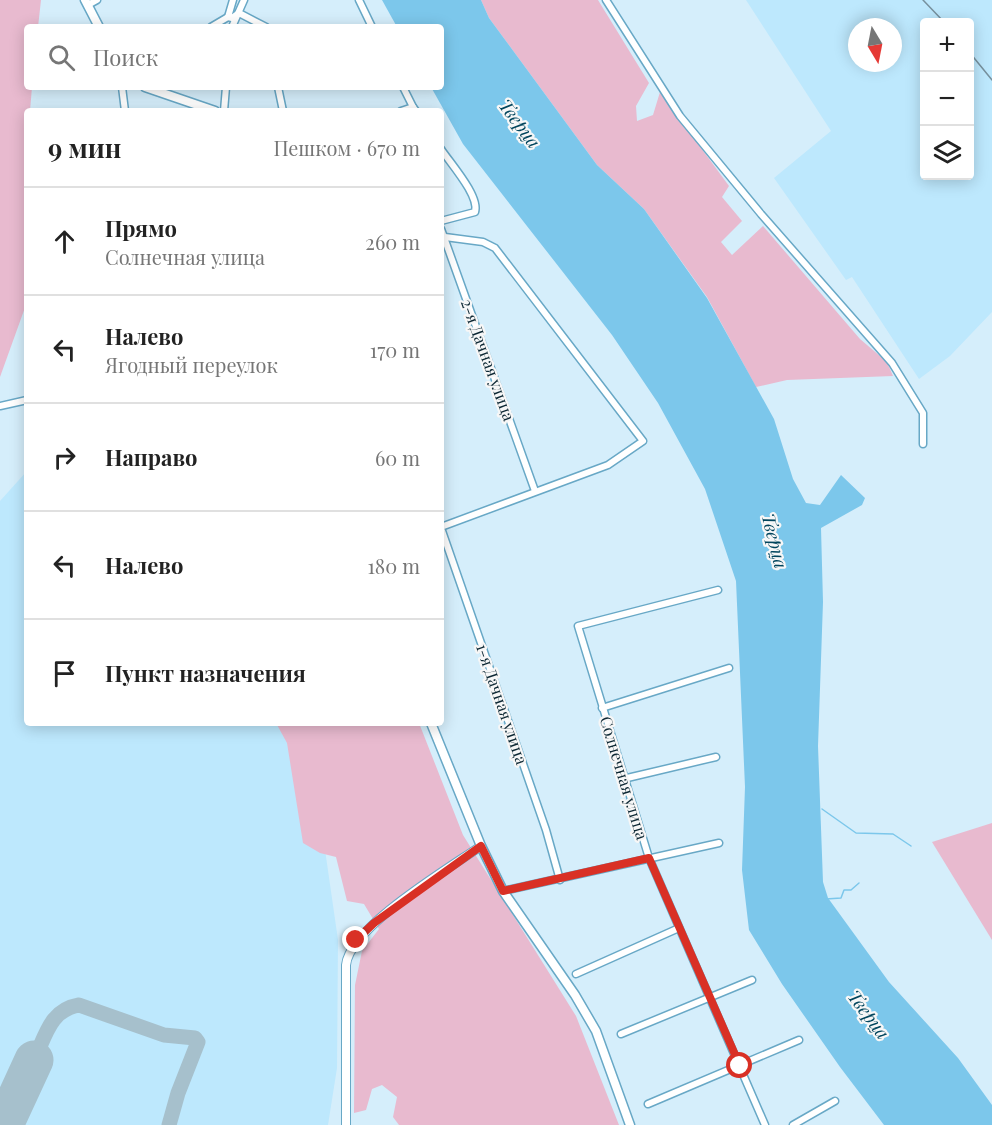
<!DOCTYPE html>
<html lang="ru">
<meta charset="utf-8">
<style>
body{margin:0;font-family:"Playfair Display",serif;background:#f2f2f2;color:#222}
.controls{position:absolute;right:18px;top:18px;display:grid;overflow:hidden;border-radius:6px;box-shadow:0 3px 15px #0003}
.controls button{width:54px;height:54px;display:grid;place-items:center;padding:0;border:0;border-bottom:2px solid #e0e0e0;background:#fff;color:#222;font:30px sans-serif}
.compass{position:absolute;left:848px;top:18px;width:54px;height:54px;border-radius:50%;background:#fff;box-shadow:0 3px 15px #0003;rotate:170deg}
.stop{position:absolute;width:18px;height:18px;margin:-14px;border:4px solid #d93025;border-radius:50%;background:#fff}
.stop.end{background:#d93025;border-color:#fff;box-shadow:0 2px 6px #0008}
.list{margin:0;padding:0;list-style:none}
h2{display:flex;justify-content:space-between;align-items:center;height:78px;margin:0;padding:0 24px;font-size:26px}
h2 small{font-size:20px;font-weight:400;color:#767676}
.list li{display:grid;grid-template-columns:39px 1fr auto;gap:18px;align-items:center;box-sizing:border-box;height:108px;padding:0 24px;border-top:2px solid #e0e0e0}
.list b{display:block;font-size:22px;white-space:nowrap}
.list p{margin:0;font-size:20px;white-space:nowrap;color:#767676}
.list em{font-size:20px;font-style:normal;color:#767676}
.icon{flex:none;width:33px;height:33px;fill:none;stroke:currentColor;stroke-width:2;stroke-linecap:round;stroke-linejoin:round}
.map{position:relative;flex:none;width:992px;height:1125px;overflow:hidden}
.search{position:absolute;background:#fff;box-shadow:0 3px 15px #0003;left:24px;top:24px;width:420px;height:66px;display:flex;align-items:center;gap:15px;box-sizing:border-box;padding:0 21px;border-radius:6px;color:#767676;font-size:22px}
.panel{position:absolute;background:#fff;box-shadow:0 3px 15px #0003;left:24px;top:108px;width:420px;height:618px;border-radius:6px}
.map>svg:first-child{display:block}
</style>
<div class="map">
<svg width="992" height="1125" viewBox="0 0 992 1125">
<rect width="100%" height="100%" fill="#d5eefb"/>
<g fill="#bde8fd" fill-rule="evenodd">
<path d="M746 0H992V312L950 356 919 379 852 277 846 280 774 178 831 131ZM924 22H970V176H924ZM857 27H893V63H857Z"/>
<path d="M27 471V723H298L319 808 338 940 337 1068 328 1125H0V501Z"/>
</g>
<g fill="#e8bacf">
<path d="M0 0H41L38 27H27V87H32L30 111H27V302L0 377Z"/>
<path d="M481 0H598L649 83 636 106 637 121 653 115 660 92 729 186 722 197 742 221 721 242 732 255 763 226 860 339 887 362 893 376 787 380 756 387 707 297 644 209 597 165 489 18Z"/>
<path d="M276 723H419L463 835 576 1016 619 1125H399L393 1117 397 1097 382 1085 372 1089 366 1110 354 1113 355 985 362 951 379 929 364 904 347 901 336 857 320 853 303 843 287 743Z"/>
<path d="M992 823V940L932 842Z"/>
</g>
<path fill="#7cc7eb" d="M382 0H481L489 18 597 165 644 209 707 298 774 419 793 479 806 503 820 505 841 475 865 498 862 505 821 528 823 602 818 746 823 882 828 898 889 982 958 1058 992 1105V1125H884L840 1067 782 984 749 930 742 870 745 787 736 581 705 489 658 403 612 335 463 144 431 87H441V27H397Z"/>
<g fill="none" stroke-linecap="round" stroke-linejoin="round">
<g stroke="#7cc7eb" stroke-width="1.5">
<path d="M822 809 856 833 893 834 911 846"/>
<path d="M826 899 841 898 844 890H851L859 883"/>
</g>
<path stroke="#a6c0cc" stroke-width="15" d="M34 1060C46 1035 50 1010 79 1005L164 1035 195 1038 198 1042 178 1093 169 1125"/>
<path stroke="#a6c0cc" stroke-width="39" d="M4 1125 34 1060"/>
<defs>
<g id="minor">
<path d="M233 0 228 17 232 18 239 13 266 27"/>
<path d="M359 0 372 27"/>
<path d="M606 0 680 116 761 214 892 363 923 413V444"/>
<path d="M88 5 97 0"/>
<path d="M211 27 228 17"/>
<path d="M232 27 244 0"/>
<path d="M122 87 125 111"/>
<path d="M278 87 283 111"/>
<path d="M403 87 413 107"/>
<path d="M224 111 226 87"/>
<path d="M401 111 413 107 416 111"/>
<path d="M441 149C450 163 480 196 475 212L441 221"/>
<path d="M441 229 535 491"/>
<path d="M0 406 27 400"/>
<path d="M441 527 608 465 643 441 495 248 483 242 445 237"/>
<path d="M441 528 546 830 560 880"/>
<path d="M718 590 578 626 649 858 765 1125"/>
<path d="M602 708 729 668"/>
<path d="M623 779 716 757"/>
<path d="M503 891 719 843"/>
<path d="M576 974 679 928"/>
<path d="M621 1034 752 980"/>
<path d="M648 1104 799 1040"/>
<path d="M793 1125 835 1101"/>
</g>
<path id="tertiary" d="M346 1125V965C350 927 448 869 481 846"/>
<g id="secondary">
<path d="M85 0 99 27"/>
<path d="M145 87 215 111"/>
<path d="M431 723 481 846 503 891 575 995 596 1031 630 1125"/>
</g>
</defs>
<use href="#minor" stroke="#68a8c6" stroke-width="9"/>
<use href="#tertiary" stroke="#68a8c6" stroke-width="10"/>
<use href="#secondary" stroke="#68a8c6" stroke-width="11"/>
<use href="#minor" stroke="#fff" stroke-width="6"/>
<use href="#tertiary" stroke="#fff" stroke-width="8"/>
<use href="#secondary" stroke="#fff" stroke-width="8"/>
<g stroke="#77919e" stroke-width="1.5">
<path d="M923 0 944 22"/>
<path d="M970 53 992 80"/>
</g>
</g>
<g fill="none" stroke-linecap="round" stroke-linejoin="round">
<path stroke="#d93025" stroke-width="8" d="M356 940 374 923 481 846 503 891 649 858 740 1066"/>
</g>
<g text-anchor="middle" stroke-width="4.5" stroke-linejoin="round" paint-order="stroke">
<g font-size="16" fill="#0c2733" stroke="#f7f7f7">
<text transform="translate(488 360) rotate(70)" y="6">2-я Дачная улица</text>
<text transform="translate(502 704) rotate(71)" y="6">1-я Дачная улица</text>
<text transform="translate(624 778) rotate(73)" y="6">Солнечная улица</text>
</g>
<g font-size="18" font-style="italic" fill="#01455d" stroke="#f7f7f7">
<text transform="translate(519 124) rotate(53)" y="6">Тверца</text>
<text transform="translate(774 541) rotate(76)" y="6">Тверца</text>
<text transform="translate(868 1015) rotate(53)" y="6">Тверца</text>
</g>
</g>
</svg>
<div class="controls">
<button>+</button>
<button>−</button>
<button><svg class="icon" aria-label="layers" viewBox="0 0 24 24"><path d="M12 4l9 5-9 5-9-5zM3 14l9 5 9-5"/></svg></button>
</div>
<svg class="compass" viewBox="-18 -18 36 36"><path d="M0-13l5 13h-10z" fill="#e53935"/><path d="M0 13l5-13h-10z" fill="#767676"/></svg>
<div class="stop" style="left:740px;top:1066px"></div>
<div class="stop end" style="left:356px;top:940px"></div>
<div class="search"><svg class="icon" aria-label="search" viewBox="0 0 24 24"><circle cx="10" cy="10" r="6"/><path d="M15 15l6 6"/></svg>Поиск</div>
<section class="panel">
<h2>9 мин<small>Пешком · 670 m</small></h2>
<ul class="list">
<li><svg class="icon" aria-label="ahead" viewBox="0 0 24 24"><path d="M12 20V5M6 11l6-6 6 6"/></svg><div><b>Прямо</b><p>Солнечная улица</p></div><em>260 m</em></li>
<li><svg class="icon" aria-label="left" viewBox="0 0 24 24"><path d="M17 20v-9H6M10 6l-5 5 5 5"/></svg><div><b>Налево</b><p>Ягодный переулок</p></div><em>170 m</em></li>
<li><svg class="icon" aria-label="right" viewBox="0 0 24 24"><path d="M7 20v-9h11M14 6l5 5-5 5"/></svg><div><b>Направо</b></div><em>60 m</em></li>
<li><svg class="icon" aria-label="left" viewBox="0 0 24 24"><path d="M17 20v-9H6M10 6l-5 5 5 5"/></svg><div><b>Налево</b></div><em>180 m</em></li>
<li><svg class="icon" aria-label="arrive" viewBox="0 0 24 24"><path d="M6 21V4h12l-3 4 3 4H6"/></svg><div><b>Пункт назначения</b></div></li>
</ul>
</section>
</div>
